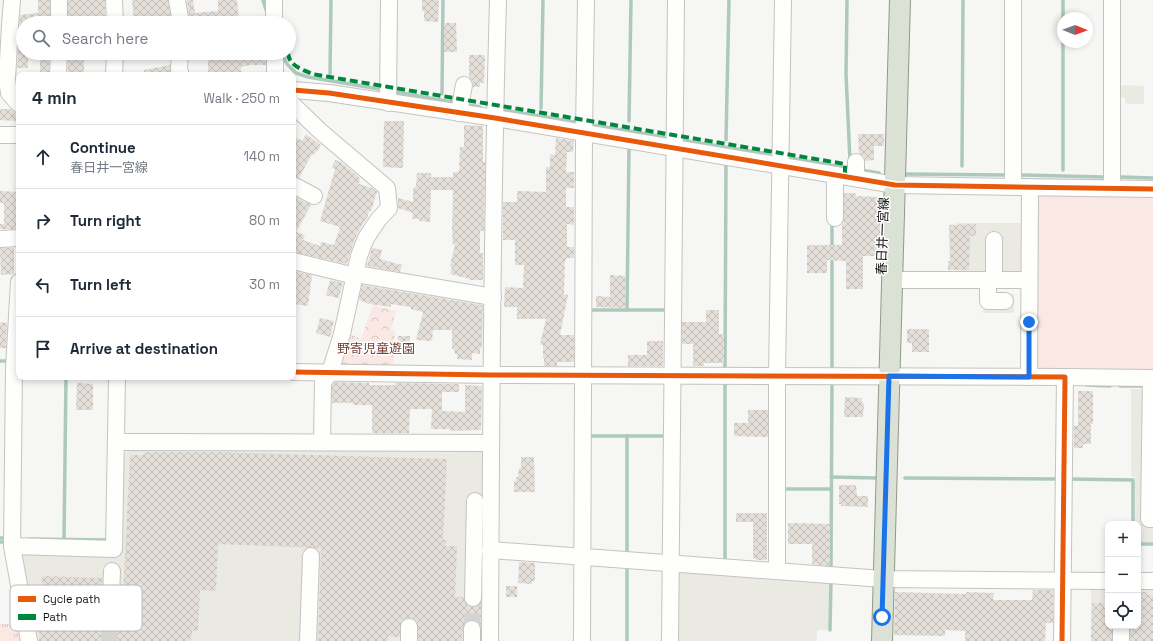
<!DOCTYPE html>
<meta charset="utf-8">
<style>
body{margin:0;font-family:"Space Grotesk","Noto Sans JP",sans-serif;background:#f2f2f3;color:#1f2937}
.controls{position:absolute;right:12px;bottom:12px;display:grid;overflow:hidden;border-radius:8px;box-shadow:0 2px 6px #0003}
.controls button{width:36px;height:36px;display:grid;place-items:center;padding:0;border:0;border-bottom:1px solid #e0e1e3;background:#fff;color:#1f2937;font:20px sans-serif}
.compass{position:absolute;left:1057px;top:12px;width:36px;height:36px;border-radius:50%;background:#fff;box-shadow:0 2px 6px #0003;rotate:91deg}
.stop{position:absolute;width:12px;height:12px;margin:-9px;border:3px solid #1a73e8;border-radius:50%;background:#fff}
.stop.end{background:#1a73e8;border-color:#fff;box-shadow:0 1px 4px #0008}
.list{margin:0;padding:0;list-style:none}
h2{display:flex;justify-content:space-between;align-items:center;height:52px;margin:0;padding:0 16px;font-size:17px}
h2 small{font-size:13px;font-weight:400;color:#747a83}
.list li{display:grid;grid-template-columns:26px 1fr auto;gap:12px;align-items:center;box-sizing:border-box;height:64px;padding:0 16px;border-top:1px solid #e0e1e3}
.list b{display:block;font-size:15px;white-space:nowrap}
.list p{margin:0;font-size:13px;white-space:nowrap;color:#747a83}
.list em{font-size:13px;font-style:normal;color:#747a83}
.icon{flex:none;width:22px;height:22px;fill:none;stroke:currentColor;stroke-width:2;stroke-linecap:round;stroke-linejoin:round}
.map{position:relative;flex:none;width:1153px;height:641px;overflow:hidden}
.search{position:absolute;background:#fff;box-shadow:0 2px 6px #0003;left:16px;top:16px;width:280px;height:44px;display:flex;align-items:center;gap:10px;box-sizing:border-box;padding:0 14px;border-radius:22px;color:#747a83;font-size:15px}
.panel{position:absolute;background:#fff;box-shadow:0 2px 6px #0003;left:16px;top:72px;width:280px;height:308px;border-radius:8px}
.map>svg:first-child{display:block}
</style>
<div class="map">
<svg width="1153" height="641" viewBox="0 0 1153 641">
<defs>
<pattern id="grass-tufts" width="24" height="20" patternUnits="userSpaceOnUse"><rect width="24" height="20" fill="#f9e8e4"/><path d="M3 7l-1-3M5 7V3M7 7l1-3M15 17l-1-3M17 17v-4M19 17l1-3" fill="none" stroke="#d5c6c3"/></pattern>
<pattern id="park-crowns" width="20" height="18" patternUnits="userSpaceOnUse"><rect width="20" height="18" fill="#f9e8e4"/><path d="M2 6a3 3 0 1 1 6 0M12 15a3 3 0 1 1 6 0" fill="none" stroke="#d5c6c3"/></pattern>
<pattern id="building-cross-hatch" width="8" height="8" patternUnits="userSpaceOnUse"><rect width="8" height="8" fill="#e4dfd9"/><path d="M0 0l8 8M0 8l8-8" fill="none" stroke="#c3beb9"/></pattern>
</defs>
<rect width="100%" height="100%" fill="#f6f6f4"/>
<g fill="#eae9e2">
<path d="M1120 85 1144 86V104H1126L1125 98 1120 97Z"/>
<path d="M957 223H1022V271L1018 274H957Z"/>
<path d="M983 285 993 294H1014V313H983Z"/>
<path d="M1131 389H1153V542H1138V524H1135V477L1131 476Z"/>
<path d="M132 447 481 449 486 454 484 641H35L19 551 122 554 124 454Z"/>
<path d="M677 569 830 580V630H817V641H676Z"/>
<path d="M1091 588H1108V626H1138V588H1153V641H1091Z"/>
</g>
<path fill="url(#grass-tufts)" d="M0 624H21L24 641H0Z"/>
<path fill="url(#park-crowns)" d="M373 305 396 311 391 330 395 331 393 365H341L337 360 347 333 361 339Z"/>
<path fill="#f9e8e4" d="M1036 193 1153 195V369L1036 368Z"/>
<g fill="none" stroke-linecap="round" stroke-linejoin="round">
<g stroke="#adc9bd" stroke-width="3.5">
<path d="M263 0 266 10"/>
<path d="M847 0 846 74 850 161"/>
<path d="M1063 18V0"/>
<path d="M282 54 287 64 296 73 308 77 379 89"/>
<path d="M330 74 331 0"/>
<path d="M396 92 457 103"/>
<path d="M442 94 443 0"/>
<path d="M465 104 480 107"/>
<path d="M541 108 543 0"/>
<path d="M504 110 574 122"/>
<path d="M629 121 631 0"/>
<path d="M592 125 664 137"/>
<path d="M680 140 769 154"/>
<path d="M726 140 729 0"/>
<path d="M790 158 852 169"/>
<path d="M962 166 963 0"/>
<path d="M860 170 879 173"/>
<path d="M1063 170V42"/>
<path d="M905 174 1005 175"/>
<path d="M1022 175 1103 177"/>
<path d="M1121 177 1153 178"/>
<path d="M832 249V221"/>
<path d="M589 310H667"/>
<path d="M627 310 629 147"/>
<path d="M0 361H6"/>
<path d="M725 368 726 162"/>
<path d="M832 368V257"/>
<path d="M1087 385 1110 386"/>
<path d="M1120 386H1145"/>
<path d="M589 436H667"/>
<path d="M831 477 877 478"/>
<path d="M905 478 1058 479"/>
<path d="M1069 479 1133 480V524"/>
<path d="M784 489H831"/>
<path d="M0 538H4"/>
<path d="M30 539 105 540"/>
<path d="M64 539 66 377"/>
<path d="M0 542H4"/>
<path d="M1138 544H1153"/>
<path d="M627 552V436"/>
<path d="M725 558V382"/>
<path d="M831 566 832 383H834"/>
<path d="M830 630 831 581"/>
<path d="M627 641V565"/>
</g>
</g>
<g fill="url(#building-cross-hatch)">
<path d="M38 0H50V23H23V53H26V58H28V68H17L20 15 38 13Z"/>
<rect x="68" y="0" width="37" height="23"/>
<path d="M132 0H168L171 19 165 20 166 23H134Z"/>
<path d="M187 0H193L195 13 218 11V0H237L239 19 236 20 237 23H190Z"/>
<path d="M422 0H439L438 22 424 21V11H422Z"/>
<path d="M444 23H456L457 52H444Z"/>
<rect x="68" y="53" width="16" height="22"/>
<path d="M208 53H225V57L247 53H266V65H249L241 67V75H208Z"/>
<path d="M469 55H485L484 83H480V87H473V81L469 77Z"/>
<rect x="40" y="60" width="9" height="15"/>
<path d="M170 65 171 75H144V70Z"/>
<path d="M0 109H10L16 113H19V121L0 120Z"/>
<path d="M384 121H404L403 168 383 167Z"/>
<path d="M464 125 483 126V162H485L484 231H480V253H483V280H470V279L450 274 452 267 450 266 455 245H453L452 231 453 190H431L430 222 419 221 420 219H412L413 213 398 208V198L413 202V189L414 187H416L417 173H431V177H453V172H459L460 147H464Z"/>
<path d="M306 134 321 145 317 152 316 151 314 155 312 154 299 178 293 176V136L302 141Z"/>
<path d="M858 134H884V146H874V160L865 161 864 157 859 153Z"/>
<path d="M556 138 574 141 573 152H567L566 172H574V188H566V207H574V225L567 224V247H574V258H566V260H565L564 294 568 295 560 335H574V362H557V366H544V358H543V345L540 344 546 319H517V307H504L505 287 523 288 524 265H515V240H503V202H517V191L546 192V167H550V154L555 155Z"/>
<path d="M335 160 341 162 360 178 359 184 372 188 377 192 371 211H369L367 219H366L357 234 350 253 347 264 293 252V196L311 205 296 232 305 235 303 240 320 246 321 242 334 245 340 227 320 221 335 169 332 168Z"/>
<path d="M0 191 19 192V229H0V224H4V203H0Z"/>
<path d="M844 193H856V196L879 197V199L883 200 881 256H863V289H846V261L827 260V273H807V245H842V224L844 218Z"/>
<path d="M976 224V236H970L969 270H948V261H950L949 225Z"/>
<path d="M0 248H14V274L1 275Z"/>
<path d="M372 248 382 250 380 259 402 265 400 272 367 266Z"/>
<path d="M293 271 312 275 308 306 293 304Z"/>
<path d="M610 275 626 276 625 308 596 307V296L610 297Z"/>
<path d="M330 280 343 283 339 297 338 298 326 295Z"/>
<path d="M362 285 482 305 483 306 482 348H480V354L472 353V360L457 359V354H455L454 349H452V330H433L432 341 416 340 423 312 411 309V307L391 304V307L370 304 359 300Z"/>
<path d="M706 310H719V334H724V363H704V366H693V344H682V322H706Z"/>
<path d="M320 318 334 321 330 337 316 333Z"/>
<path d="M0 322 7 323 6 348H0Z"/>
<path d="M907 329H929V352H912V343H907Z"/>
<rect x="398" y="336" width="12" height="12"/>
<path d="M647 341H663V366H628V355H647Z"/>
<path d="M335 382 369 383V385H395V383L459 384V392H442V411L465 412V385L482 386 481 430 450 431V429H431L432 409H410L409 433H372V405H354L352 403H332V386Z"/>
<path d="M77 383 93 384V410H76Z"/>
<path d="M1078 391H1093V424H1091V444H1083V448H1074V426H1078Z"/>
<path d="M845 397 862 398V403H864L863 417H844Z"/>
<path d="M748 410H768V437L734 436V423H748Z"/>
<path d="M144 452H217L447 459 443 540H446V546H457L455 597H464L465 603 468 606 472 607 477 606 481 603V625L476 621 472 620 467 621 464 625 463 629 462 641H418L417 623 413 619 409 618 404 619 401 623 400 637 388 636V641H318L321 548 218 544 216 591 200 590 198 631H192L191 641H39L42 576 102 578V599L106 603 110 604H115L119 600 120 596H123L130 455H144Z"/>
<path d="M521 457H534L535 492H514V481H516V477H518L519 468H521Z"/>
<path d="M839 485H856L857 496H868V507L841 506V504H839Z"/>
<path d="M736 513H767V560H756V559L753 558V522H736Z"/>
<path d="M788 523 830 524V566L812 564V544H788Z"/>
<path d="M519 562 535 563V581H532V584L518 583Z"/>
<rect x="506" y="586" width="11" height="11"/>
<path d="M1033 590H1053V623H1046L1045 641H965V631L945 630V636L894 635 895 592 966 594V592L994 593 993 600H1032Z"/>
<path d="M1138 592H1148V595H1153V641H1130V626H1138Z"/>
<path d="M1092 603H1104V608H1108V626H1112V641H1091Z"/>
</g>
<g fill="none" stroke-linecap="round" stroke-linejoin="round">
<g stroke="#d4d4d2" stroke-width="16" stroke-dasharray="16 8" stroke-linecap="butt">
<path d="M472 629 473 598"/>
<path d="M109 641 111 595"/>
</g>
<defs>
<g id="minor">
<path d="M12 0 10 25 7 79 9 93 19 104"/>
<path d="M114 0 115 23"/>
<path d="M177 0 181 23"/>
<path d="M274 0V23"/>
<path d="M59 23V0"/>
<path d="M180 53 179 69 181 75"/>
<path d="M275 53V75"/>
<path d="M58 75 59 53"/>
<path d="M114 75 115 53"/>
<path d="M293 90 329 93 495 118 895 185 1153 189"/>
<path d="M388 103 389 0"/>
<path d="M293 105 320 131 387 188 389 208 378 220 366 238 359 256 342 334 330 372 323 383 322 442"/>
<path d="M459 113 464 85"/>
<path d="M0 135H19"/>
<path d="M835 175V218"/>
<path d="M856 178V162"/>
<path d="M293 185 314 196"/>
<path d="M1013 186V0"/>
<path d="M1112 188V0"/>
<path d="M0 239 19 238"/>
<path d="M293 261 347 274 362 275 493 297"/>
<path d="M892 280H1029"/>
<path d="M988 280V301H1005"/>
<path d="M994 280V240"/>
<path d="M19 282 14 368 12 546 29 641"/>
<path d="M293 372 492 375 1065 377 1062 641"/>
<path d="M1029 377 1030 187"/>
<path d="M1065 377 1153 378"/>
<path d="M1151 378 1149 519H1153"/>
<path d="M116 442 490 443"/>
<path d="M12 546 114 549 117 377"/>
<path d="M490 550 883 579 1108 581"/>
<path d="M777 571V376L783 0"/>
<path d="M1138 581H1153"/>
<path d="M111 595 112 571"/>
<path d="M473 598 475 501"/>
<path d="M308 641 311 556"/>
<path d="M409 641V627"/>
<path d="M472 641V629"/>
<path d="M490 641C491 427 492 214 498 0"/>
<path d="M582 641 584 133 586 0"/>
<path d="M670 641 676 0"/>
<path d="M1121 641V626"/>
</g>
<path id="major" d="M882 641 900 0"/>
</defs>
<use href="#minor" stroke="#c3c3c1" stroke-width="18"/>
<use href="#major" stroke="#919a87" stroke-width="22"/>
<use href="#minor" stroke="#fefefd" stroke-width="16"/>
<use href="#major" stroke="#dce1d5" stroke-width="20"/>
<path stroke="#00873e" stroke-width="4" stroke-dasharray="8 4" stroke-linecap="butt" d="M288 53C289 66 302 69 312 74L845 164V176"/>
<defs>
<g id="cycleway">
<path d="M293 90 329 93 495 118 895 185 1153 189"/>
<path d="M293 372 492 375 1065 377 1062 641"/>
</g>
</defs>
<use href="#cycleway" stroke="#fff" stroke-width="8"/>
<use href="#cycleway" stroke="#e8590c" stroke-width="5"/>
</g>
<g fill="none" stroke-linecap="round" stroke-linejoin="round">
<path stroke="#1a73e8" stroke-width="5" d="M882 617 889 376 1029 377V322"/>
</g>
<g text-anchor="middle" stroke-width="3" stroke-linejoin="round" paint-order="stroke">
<g font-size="13" fill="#131211" stroke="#fff">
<text transform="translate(882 236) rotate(-88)" y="5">春日井一宮線</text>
</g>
<g font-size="13" fill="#784138" stroke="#fff">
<text x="376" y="353">野寄児童遊園</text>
</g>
</g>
<rect x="10" y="585" width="132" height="46" rx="6" fill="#fff" stroke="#b8b8b8" stroke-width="1"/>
<rect x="18" y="596" width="18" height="6" fill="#e8590c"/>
<rect x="18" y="614" width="18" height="6" fill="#00873e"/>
<g font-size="11" fill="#131211">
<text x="43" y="603">Cycle path</text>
<text x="43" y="621">Path</text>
</g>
</svg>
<div class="controls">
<button>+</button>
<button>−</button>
<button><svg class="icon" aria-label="locate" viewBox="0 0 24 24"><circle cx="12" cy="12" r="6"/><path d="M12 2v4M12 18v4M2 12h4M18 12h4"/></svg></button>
</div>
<svg class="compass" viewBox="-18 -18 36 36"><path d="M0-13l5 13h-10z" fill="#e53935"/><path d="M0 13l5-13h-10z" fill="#747a83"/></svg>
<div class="stop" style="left:882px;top:617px"></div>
<div class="stop end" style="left:1029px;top:322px"></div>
<div class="search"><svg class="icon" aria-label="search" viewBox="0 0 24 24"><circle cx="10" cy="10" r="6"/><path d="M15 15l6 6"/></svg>Search here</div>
<section class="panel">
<h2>4 min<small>Walk · 250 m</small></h2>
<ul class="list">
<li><svg class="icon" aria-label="ahead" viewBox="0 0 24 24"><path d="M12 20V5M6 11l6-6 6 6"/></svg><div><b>Continue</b><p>春日井一宮線</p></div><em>140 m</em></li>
<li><svg class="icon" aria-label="right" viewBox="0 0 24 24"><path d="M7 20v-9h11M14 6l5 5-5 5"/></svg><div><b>Turn right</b></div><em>80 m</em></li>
<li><svg class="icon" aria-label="left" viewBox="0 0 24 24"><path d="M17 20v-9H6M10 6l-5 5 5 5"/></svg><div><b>Turn left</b></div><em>30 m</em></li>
<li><svg class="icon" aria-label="arrive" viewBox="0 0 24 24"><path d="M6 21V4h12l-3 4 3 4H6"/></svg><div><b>Arrive at destination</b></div></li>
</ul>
</section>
</div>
